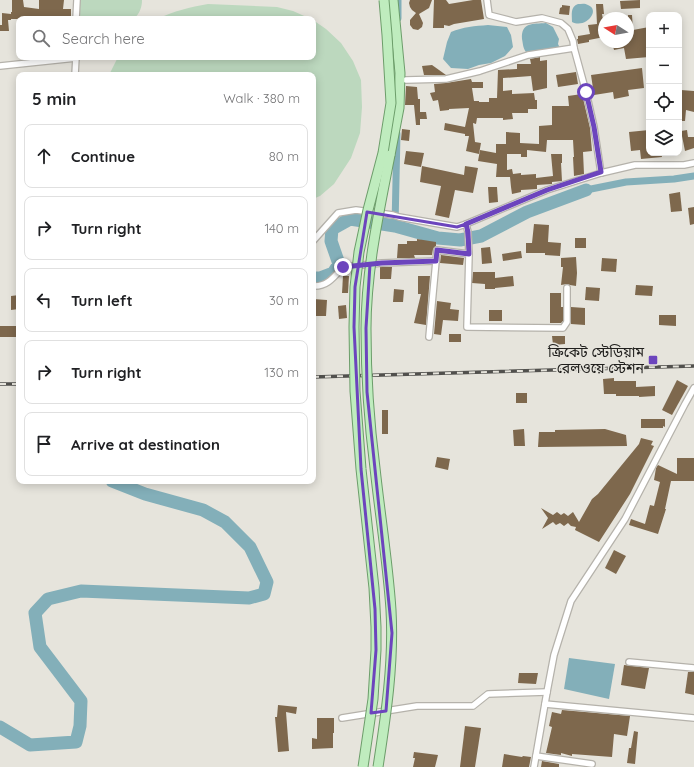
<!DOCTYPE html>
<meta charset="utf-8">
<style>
body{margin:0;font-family:Quicksand,"Noto Sans Bengali",sans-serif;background:#f6f6f6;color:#202124}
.controls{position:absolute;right:12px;top:12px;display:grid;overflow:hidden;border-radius:8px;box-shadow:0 2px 10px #0003}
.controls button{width:36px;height:36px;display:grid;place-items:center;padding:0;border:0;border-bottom:1px solid #e0e0e0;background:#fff;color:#202124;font:20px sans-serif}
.compass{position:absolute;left:598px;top:12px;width:36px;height:36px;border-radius:50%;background:#fff;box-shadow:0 2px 10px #0003;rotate:281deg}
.stop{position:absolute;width:12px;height:12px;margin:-9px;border:3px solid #6c45bd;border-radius:50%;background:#fff}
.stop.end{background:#6c45bd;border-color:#fff;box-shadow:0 1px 4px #0008}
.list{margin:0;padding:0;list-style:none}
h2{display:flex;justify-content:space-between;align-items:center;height:52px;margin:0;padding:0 16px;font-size:17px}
h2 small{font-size:13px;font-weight:400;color:#757577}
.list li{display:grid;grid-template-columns:26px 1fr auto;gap:12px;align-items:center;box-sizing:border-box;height:64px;margin:0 8px 8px;padding:0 8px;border:1px solid #e0e0e0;border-radius:8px}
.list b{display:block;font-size:15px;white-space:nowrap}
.list em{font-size:13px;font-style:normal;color:#757577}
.icon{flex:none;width:22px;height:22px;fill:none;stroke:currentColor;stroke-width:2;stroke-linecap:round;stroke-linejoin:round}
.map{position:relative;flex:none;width:694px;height:767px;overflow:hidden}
.search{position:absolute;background:#fff;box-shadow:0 2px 10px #0003;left:16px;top:16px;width:300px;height:44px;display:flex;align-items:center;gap:10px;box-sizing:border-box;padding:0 14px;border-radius:8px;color:#757577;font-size:15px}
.panel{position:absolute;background:#fff;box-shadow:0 2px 10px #0003;left:16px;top:72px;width:300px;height:412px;border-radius:8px}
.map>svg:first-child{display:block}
</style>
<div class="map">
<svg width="694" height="767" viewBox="0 0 694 767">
<rect width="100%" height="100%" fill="#e6e4dc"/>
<g fill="#bcd8be">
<path d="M79 0H142C142 8 139 14 134 19H115L110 16 104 19H83L78 13Z"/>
<path d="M208 4 277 7 293 11 311 19H157C174 11 190 7 208 4Z"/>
<path d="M313 20 326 29 341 43 353 61 361 80 362 107 360 133 351 158 334 184 320 196 313 199V75H109L118 57H313Z"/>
</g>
<g fill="#83afb9">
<path d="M578 4C581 4 585 3 588 5 601 10 586 29 572 22 572 14 570 7 578 4Z"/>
<path d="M546 23 553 27 559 39 558 44 560 48 526 52C523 48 523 44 522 39 521 22 533 24 546 23Z"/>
<path d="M488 25 507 27 511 35 513 47 505 56 491 63 479 65 468 69 451 68 443 59 447 42 451 32C463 27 475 26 488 25Z"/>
<path d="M569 658 615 664 609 699 564 689Z"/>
</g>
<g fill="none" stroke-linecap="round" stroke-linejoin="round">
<g stroke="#83afb9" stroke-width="7">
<path d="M398 18V0"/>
<path d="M586 190 626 182 674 179 694 176"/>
<path d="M395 226 397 134"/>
</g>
<g stroke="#83afb9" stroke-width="13">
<path d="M313 278H320L333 273 339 264 331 241 332 229 350 219 395 226 438 238 460 240 481 236 527 212 586 190"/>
<path d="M0 727 30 745 76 742 80 726 81 701 40 647 35 613 48 599 81 591 249 598 264 594 267 582 250 547 225 522 203 510 145 494 112 481"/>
</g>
</g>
<g fill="#7e684d">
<path d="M12 0H23L24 7 39 9V0H64L63 9H71V17H52V19H11V20H8L9 31H0V25H2V13L11 14V12H12Z"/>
<path d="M410 0H432L429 8 419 14 423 23 422 27 418 30 413 29 410 25V20L416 13 412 10 410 7 409 3Z"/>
<path d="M434 0H446L449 4 473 0H481L484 19 454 24 449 26 444 25V28H433Z"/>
<path d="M640 0V8L621 9 620 1Z"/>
<path d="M596 4H603L604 14H602L604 25V37L589 40V42L578 44 577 39H578V36L590 34 588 25 597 24Z"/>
<path d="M562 5 570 6 569 15 559 14 560 8 562 7Z"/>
<path d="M628 15H632L633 30 649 27V57L626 59 624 48 614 50 612 42H628Z"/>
<path d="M540 57V61L547 60V88L533 91 531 76 503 78V91L512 90V94L534 93 535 100H537V109H528V113H512L513 119 503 120V118H477L476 124 473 123 475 142 481 143 479 154 466 151 469 136H465V134L444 130 445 123 465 127 469 108 449 109V110L440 111 438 100 433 101 430 93 435 92 434 84 446 83 471 79 472 82H483V88H472L474 101H479V102H489V98H497L498 70 517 69V64H531L530 59Z"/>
<path d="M432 65 446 75H424L422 66Z"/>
<path d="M642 68 644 88 628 90 629 96 614 99 613 92 594 95 591 75Z"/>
<path d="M576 72 578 84 558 87 556 75Z"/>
<path d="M406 86 417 87 418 99H420V112H426L427 119H420V125H416L414 105H405Z"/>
<path d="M681 90 694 91V112L686 110 685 121H679V110Z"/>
<path d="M582 94 590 128 592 151 583 152 584 174 574 176 573 157H574L573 140H547L546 152 527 150V157H521V154H507V170L512 169 513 174 521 173V175L536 174V178L553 176 551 154H562V163H561L562 181 552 182V184L537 185V189L521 190V192L512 194 511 187 510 177H496L497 164 478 161 480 150 496 153V144H506V132L520 133V143L539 144V126L552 125V106H569L568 96Z"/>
<path d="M402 129 410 130 409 141 401 140Z"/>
<path d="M649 130V153H661L662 157 641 159 640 150 631 151 629 132Z"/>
<path d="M687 130 688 137H694V148L685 151 681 131Z"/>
<path d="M406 151 424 153 421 167 404 164Z"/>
<path d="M422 166 464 175 465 166 478 168 473 193 455 190 449 218 435 215 441 186 420 182Z"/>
<path d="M488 187H497L498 202 489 203Z"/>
<path d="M680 192 682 211 671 212 669 194Z"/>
<path d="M694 207V224L690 225 688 208Z"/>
<path d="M534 224 549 225 548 242 561 243 560 256 545 255V253H526V243H532Z"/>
<rect x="575" y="238" width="11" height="10"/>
<path d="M417 239 436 242V246L433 249 432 255H414L415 258H397L398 244H407V241H417Z"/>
<path d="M490 247 492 263 482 264 481 248Z"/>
<path d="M521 251 522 258 503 261 502 254Z"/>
<path d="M441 255 464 258 463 265 440 263Z"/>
<path d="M576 257 577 273 576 286 570 285 567 284 561 285 563 267H561V258Z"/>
<path d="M602 258 617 259 616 272 601 271Z"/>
<path d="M380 267H392L391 279H380Z"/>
<path d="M473 272H495V278L513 276 514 286 495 288V289H485V284L472 283Z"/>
<path d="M343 276H349L348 293H342Z"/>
<path d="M418 276H430L426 325 414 323 421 294H418Z"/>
<path d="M636 285 653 286 652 296 635 295Z"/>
<path d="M586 287 600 288 599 301 585 300Z"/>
<path d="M394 289 404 290 403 302H393Z"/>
<path d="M550 293H561V307H563V321L561 323H550Z"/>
<path d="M19 295V309L11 310V296Z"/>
<path d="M313 299 327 300 326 316H313Z"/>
<path d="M437 301 451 303 450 309 459 310 458 321 443 320 441 335 434 334Z"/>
<path d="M346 305 347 318 339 319 338 306Z"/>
<path d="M571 307 585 308V325L571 324Z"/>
<rect x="489" y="310" width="13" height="11"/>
<path d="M659 315H676V326L659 325Z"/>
<rect x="0" y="326" width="19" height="11"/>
<rect x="449" y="334" width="12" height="8"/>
<path d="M552 336H565V344L553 345Z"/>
<path d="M614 378V381H636V387L655 386V396L639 397V396H616V394H604L603 379Z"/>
<path d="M677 380 688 386 672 415 662 410Z"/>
<rect x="516" y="393" width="11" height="10"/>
<rect x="382" y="410" width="6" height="24"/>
<path d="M641 419H665V427L663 426V428H641Z"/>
<path d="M524 429 525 446H514L513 430Z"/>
<path d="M605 429 626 435 627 446 538 447 539 432H555V430Z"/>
<path d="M641 438 653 441 651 445 654 446 630 494 599 542 575 530 576 527 571 526 568 523 564 526 560 523 556 525 553 522 542 529 548 518 541 508 553 515 557 512 561 515 564 513 568 516 573 512 579 522 592 499 598 494 639 444Z"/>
<path d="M437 457 450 459 448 470 435 467Z"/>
<path d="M677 458H694V481H671L665 509H666L658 534 629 525 631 519 645 524 650 505 654 506 660 482 654 480 656 468 658 465 677 474Z"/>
<path d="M614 550 626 556 616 574 605 568Z"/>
<path d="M624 665 649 668 645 689 621 685Z"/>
<path d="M688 672H694V695L685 693Z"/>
<path d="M519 673H538L536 684 518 683Z"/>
<path d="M278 705 297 707 296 714 286 712 289 751 278 752 275 717H277Z"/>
<path d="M562 710 630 716 627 736 614 734 612 757 572 754V756L561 753V755L546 753 552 727 549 726 552 712 561 714Z"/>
<path d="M317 718H334V733H333V748L312 749V738L317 739Z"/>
<path d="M465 726 481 728 475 767H460Z"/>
<path d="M634 731 638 732 635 764 627 763 629 748H631Z"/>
<path d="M414 752 438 755 435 767H413L415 758H413Z"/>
<path d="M504 754 522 757 523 756 531 757 529 767H502Z"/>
<path d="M542 761 559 764V767H541Z"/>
</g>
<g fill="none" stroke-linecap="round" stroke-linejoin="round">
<defs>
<g id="minor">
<path d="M487 0 489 15 516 22 542 18 561 23 568 29 573 41 574 48 586 92 594 127 601 173"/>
<path d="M76 19 77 0"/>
<path d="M0 66 76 58"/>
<path d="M75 75 76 57"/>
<path d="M406 80 446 79 480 71 528 55 574 48"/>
<path d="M313 241 338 213 356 210 393 215 399 217 457 227 466 224"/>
<path d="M313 286C327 287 334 277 343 267L382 263 436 261"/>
<path d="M567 288V322L563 328 467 327 469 254 468 232 466 224 547 190 601 173 635 165H684L694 163"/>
<path d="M429 337 437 250 469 254"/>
<path d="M629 662 694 668"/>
<path d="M545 704 694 718"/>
<path d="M342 718 417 706H473L488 694 547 692"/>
<path d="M536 756 592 764"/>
<path d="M534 767 547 692 554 655 571 601 625 519 685 404 694 388"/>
</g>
<path id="primary" d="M390 155 399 108 400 73 393 0"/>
</defs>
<use href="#minor" stroke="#b5b2ab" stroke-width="8"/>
<use href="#primary" stroke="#6c9d6a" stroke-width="11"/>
<use href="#minor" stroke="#fff" stroke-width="5.5"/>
<use href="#primary" stroke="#bfecbe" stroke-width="9"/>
<defs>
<g id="rail">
<path d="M313 377 694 366"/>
<path d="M0 384H19"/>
</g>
</defs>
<use href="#rail" stroke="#51504d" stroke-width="3.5"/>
<use href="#rail" stroke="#e6e4dc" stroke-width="2" stroke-dasharray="6" stroke-linecap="butt"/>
<defs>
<g id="primary-bridge">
<path d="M363 767 373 699 376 650V627L374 588 361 469 355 391 354 327 355 287 359 252 368 210 383 153 391 103 387 35 384 0"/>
<path d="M378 767C386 715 394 663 391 610 388 563 380 515 375 468 369 422 366 376 366 329 366 270 379 212 390 155"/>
</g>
</defs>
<use href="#primary-bridge" stroke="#6c9d6a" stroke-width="11" stroke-linecap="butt"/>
<use href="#primary-bridge" stroke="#bfecbe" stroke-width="9"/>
</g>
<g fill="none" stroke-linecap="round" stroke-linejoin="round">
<path stroke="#6c45bd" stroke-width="5" d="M343 267 382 263 436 261 437 250 469 254 468 232 466 224 547 190 601 172 594 127 586 92"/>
</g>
<path fill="none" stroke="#6c45bd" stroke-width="3" stroke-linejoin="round" d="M367 212 457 227 466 224 469 254 437 250 436 261 370 264 366 328 367 392 392 633 386 711 371 713 376 650 375 609 361 469 354 327 355 287Z"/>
<rect fill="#6c45bd" stroke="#e6e4dc" stroke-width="1.5" x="648" y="355" width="10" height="10" rx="2"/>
<g text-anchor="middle" stroke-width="3" stroke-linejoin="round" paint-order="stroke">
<g font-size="14" fill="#21201e" stroke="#e6e4dc" text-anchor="end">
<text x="644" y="357">ক্রিকেট স্টেডিয়াম<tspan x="644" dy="16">রেলওয়ে স্টেশন</tspan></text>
</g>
</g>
</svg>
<div class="controls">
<button>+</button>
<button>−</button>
<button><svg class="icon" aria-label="locate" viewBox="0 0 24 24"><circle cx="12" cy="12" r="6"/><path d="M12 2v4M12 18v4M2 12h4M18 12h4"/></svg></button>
<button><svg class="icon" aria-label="layers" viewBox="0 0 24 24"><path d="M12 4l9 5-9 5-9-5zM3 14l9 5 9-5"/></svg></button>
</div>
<svg class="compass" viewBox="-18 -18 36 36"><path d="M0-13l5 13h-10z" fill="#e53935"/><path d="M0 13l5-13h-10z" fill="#757577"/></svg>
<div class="stop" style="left:586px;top:92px"></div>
<div class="stop end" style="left:343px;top:267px"></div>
<div class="search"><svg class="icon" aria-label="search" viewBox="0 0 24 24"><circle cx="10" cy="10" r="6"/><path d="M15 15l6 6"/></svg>Search here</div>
<section class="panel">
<h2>5 min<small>Walk · 380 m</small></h2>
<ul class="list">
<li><svg class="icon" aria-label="ahead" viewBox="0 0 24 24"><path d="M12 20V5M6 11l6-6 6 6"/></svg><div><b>Continue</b></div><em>80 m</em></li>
<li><svg class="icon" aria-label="right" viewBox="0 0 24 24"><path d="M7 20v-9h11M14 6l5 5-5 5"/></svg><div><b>Turn right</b></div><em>140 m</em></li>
<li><svg class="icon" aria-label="left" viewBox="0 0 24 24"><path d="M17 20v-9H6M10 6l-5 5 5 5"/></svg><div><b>Turn left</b></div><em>30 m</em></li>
<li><svg class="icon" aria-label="right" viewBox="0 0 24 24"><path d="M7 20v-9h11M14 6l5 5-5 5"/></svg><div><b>Turn right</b></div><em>130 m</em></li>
<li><svg class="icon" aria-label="arrive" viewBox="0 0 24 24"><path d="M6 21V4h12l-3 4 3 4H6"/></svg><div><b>Arrive at destination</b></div></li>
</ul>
</section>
</div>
